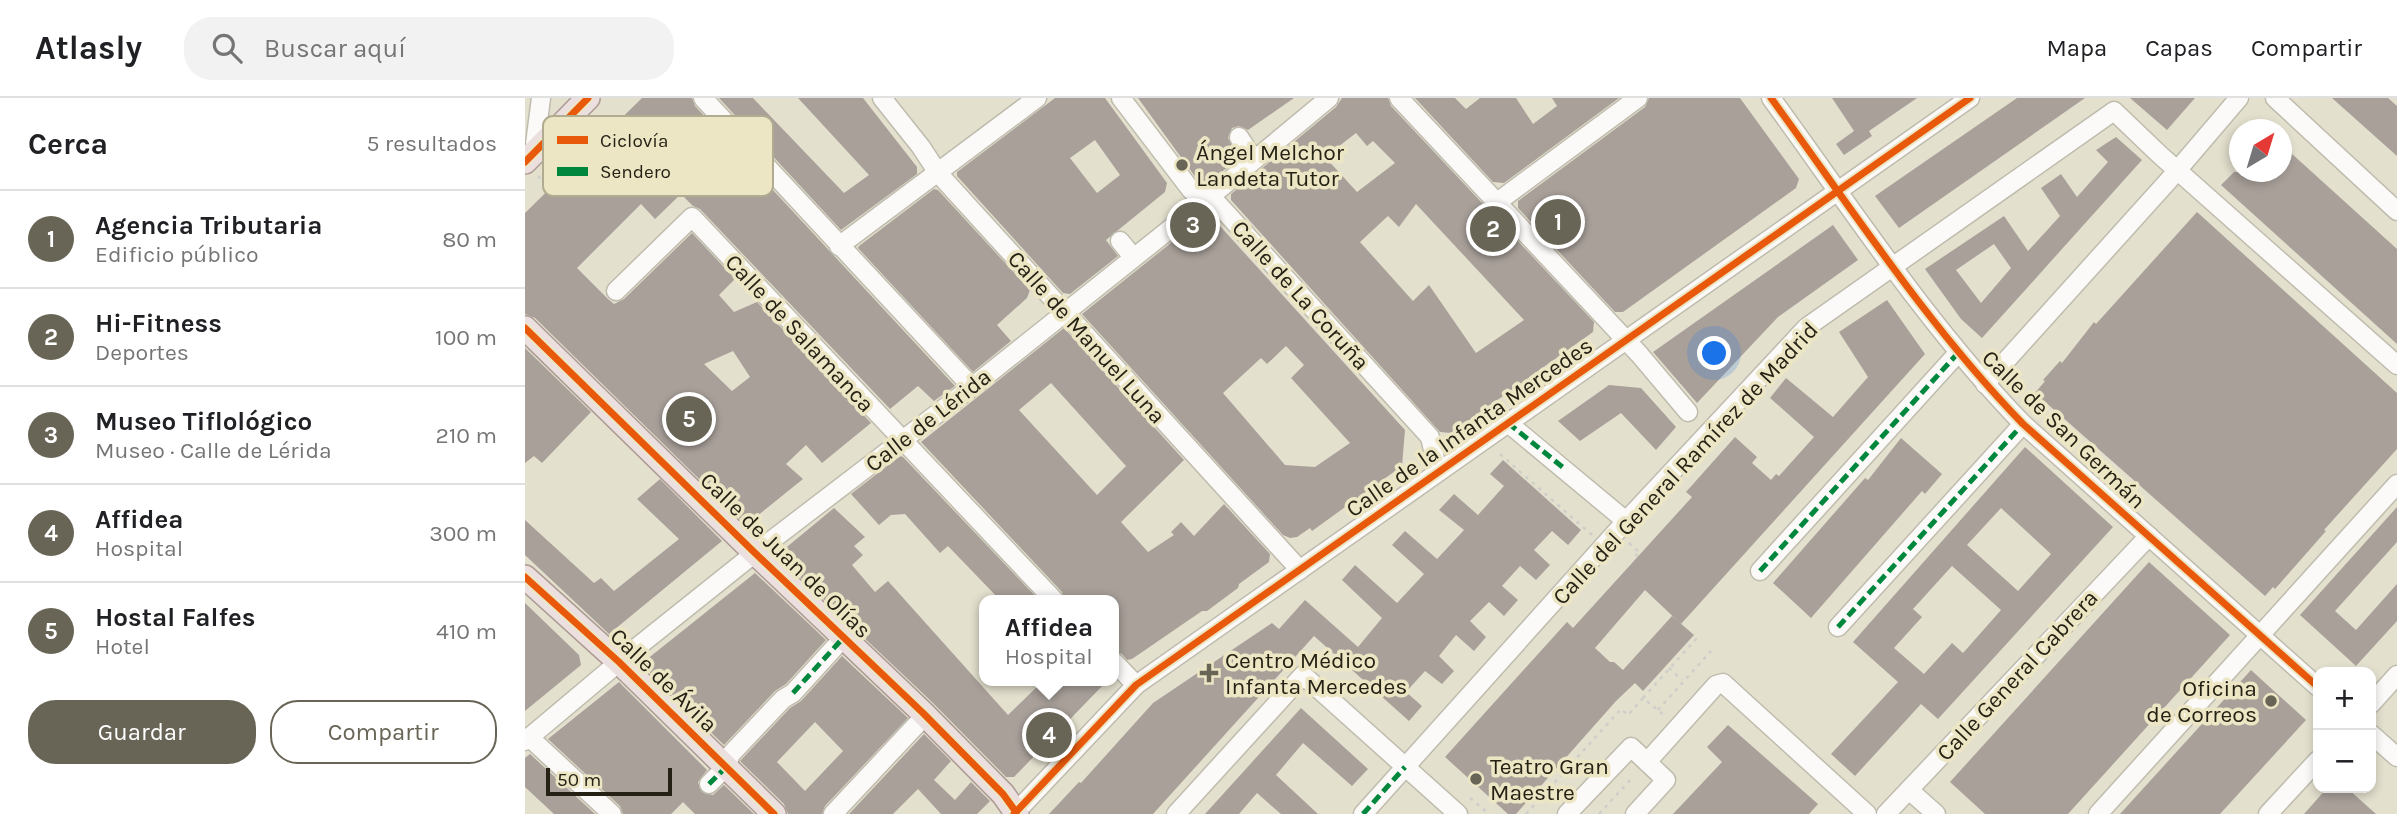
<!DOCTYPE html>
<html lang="es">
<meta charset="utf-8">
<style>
body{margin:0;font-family:Karla,sans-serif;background:#f2f2f2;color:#202124}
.controls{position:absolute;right:21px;bottom:21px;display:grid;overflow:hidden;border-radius:14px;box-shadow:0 4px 10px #0003}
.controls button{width:63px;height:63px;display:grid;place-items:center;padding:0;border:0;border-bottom:2px solid #e0e0e0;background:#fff;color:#202124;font:35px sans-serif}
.compass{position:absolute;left:1704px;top:21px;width:63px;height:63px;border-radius:50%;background:#fff;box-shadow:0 4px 10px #0003;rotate:38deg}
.scale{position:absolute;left:21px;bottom:18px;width:126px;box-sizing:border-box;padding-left:7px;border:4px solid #252215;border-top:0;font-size:19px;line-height:24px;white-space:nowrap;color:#252215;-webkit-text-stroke:5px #ede6c5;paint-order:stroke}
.you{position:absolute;left:1190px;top:256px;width:24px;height:24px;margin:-18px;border:5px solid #fff;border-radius:50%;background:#1a73e8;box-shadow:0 0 0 10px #1a73e833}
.badge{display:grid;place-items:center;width:46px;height:46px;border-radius:50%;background:#686456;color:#fff;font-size:23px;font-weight:700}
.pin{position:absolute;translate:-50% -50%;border:4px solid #fff;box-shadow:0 2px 7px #0006}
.popup{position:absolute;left:454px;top:497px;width:140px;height:91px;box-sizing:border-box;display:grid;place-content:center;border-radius:14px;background:#fff;filter:drop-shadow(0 2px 5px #0005);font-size:23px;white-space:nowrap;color:#757577}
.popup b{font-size:26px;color:#202124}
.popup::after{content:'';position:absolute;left:50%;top:100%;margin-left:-14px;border:14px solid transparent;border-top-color:#fff}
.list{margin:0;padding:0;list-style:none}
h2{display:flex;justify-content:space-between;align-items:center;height:91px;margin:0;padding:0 28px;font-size:30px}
h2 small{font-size:23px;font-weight:400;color:#757577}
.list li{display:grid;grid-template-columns:46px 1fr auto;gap:21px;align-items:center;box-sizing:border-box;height:98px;padding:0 28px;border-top:2px solid #e0e0e0}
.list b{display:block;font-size:26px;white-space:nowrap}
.list p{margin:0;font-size:23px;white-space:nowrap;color:#757577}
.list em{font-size:23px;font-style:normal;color:#757577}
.actions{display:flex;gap:14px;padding:21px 28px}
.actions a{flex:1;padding:16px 0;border:2px solid #686456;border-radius:28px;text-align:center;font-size:24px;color:#686456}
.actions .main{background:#686456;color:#fff}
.icon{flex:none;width:38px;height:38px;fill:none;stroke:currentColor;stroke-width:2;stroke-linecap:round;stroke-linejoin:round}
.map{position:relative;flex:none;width:1872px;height:716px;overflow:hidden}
header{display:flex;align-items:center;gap:42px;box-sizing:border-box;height:98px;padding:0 35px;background:#fff;border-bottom:2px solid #e0e0e0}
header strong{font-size:33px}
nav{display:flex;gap:38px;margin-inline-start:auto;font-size:24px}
.search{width:490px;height:63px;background:#f2f2f2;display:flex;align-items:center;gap:18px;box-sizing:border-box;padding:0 24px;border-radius:28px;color:#757577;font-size:26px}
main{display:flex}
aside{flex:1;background:#fff}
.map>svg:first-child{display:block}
</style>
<header>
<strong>Atlasly</strong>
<div class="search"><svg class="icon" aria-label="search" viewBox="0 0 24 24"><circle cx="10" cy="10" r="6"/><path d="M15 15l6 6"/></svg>Buscar aquí</div>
<nav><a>Mapa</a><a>Capas</a><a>Compartir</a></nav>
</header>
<main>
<aside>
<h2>Cerca<small>5 resultados</small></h2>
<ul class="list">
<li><span class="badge">1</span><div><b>Agencia Tributaria</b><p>Edificio público</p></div><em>80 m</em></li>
<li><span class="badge">2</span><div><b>Hi-Fitness</b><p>Deportes</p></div><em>100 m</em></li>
<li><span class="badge">3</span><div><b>Museo Tiflológico</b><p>Museo · Calle de Lérida</p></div><em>210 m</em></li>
<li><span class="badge">4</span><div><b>Affidea</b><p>Hospital</p></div><em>300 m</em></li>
<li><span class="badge">5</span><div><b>Hostal Falfes</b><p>Hotel</p></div><em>410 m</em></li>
</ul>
<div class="actions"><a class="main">Guardar</a><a>Compartir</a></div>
</aside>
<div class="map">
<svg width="1872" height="716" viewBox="0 0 1872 716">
<rect width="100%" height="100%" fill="#e4e0ce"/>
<g fill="#a9a09a" fill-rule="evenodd">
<path d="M117 0H167L170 8 430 288 409 303 393 288 365 311 175 111 168 108 156 96 130 121 116 106 52 170 83 201 89 206 99 201 167 135 210 181 194 197 209 214 232 204 346 325 297 365 281 347 261 366 278 381 221 427 10 220 0 216V115ZM208 253 225 279 207 293 179 266Z"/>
<path d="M194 0H228L319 95 344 77 273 0H338L392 69V76L316 132Z"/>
<path d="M530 0H580L642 85 640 94 581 142 593 158 545 196 538 195 432 78V74ZM570 42 595 77 572 95 545 60Z"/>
<path d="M613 0H769L723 32 714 28 707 30 703 40 714 60 683 85 674 84Z"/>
<path d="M817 0H863L866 8 1069 224 1068 234 926 335 915 334 706 102V96L811 9ZM831 35 842 48 848 43 870 65 832 94 800 59ZM891 106 999 222 951 255 904 187 888 203 835 144 863 118 874 129Z"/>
<path d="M890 0H930L941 11 955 0H991L1008 26 1032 8 1027 0H1094L979 85 968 84Z"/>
<path d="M1124 0H1215L1274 81 1271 90 1098 214H1090L993 110V103L1120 9Z"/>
<path d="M1307 0H1392L1344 33 1347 38 1319 57 1311 46 1329 33Z"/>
<path d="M1492 0H1560L1374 130 1350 98Z"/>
<path d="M1605 0H1670L1642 32Z"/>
<path d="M1807 0H1863L1872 8V58Z"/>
<path d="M1591 39 1617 62 1457 240 1436 221 1400 171 1479 118 1503 153 1535 118 1516 90 1536 76 1552 99 1583 64 1571 52ZM1469 146 1486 170 1456 205 1431 172Z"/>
<path d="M1756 46 1872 151V246L1696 87 1709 74H1756Z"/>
<path d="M409 91 413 92 505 192 502 200 472 227 486 243 448 274 333 150 334 148Z"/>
<path d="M1672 114 1872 295V351L1799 432 1801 433 1750 491 1748 489 1740 498 1510 295 1520 283 1518 282 1535 263 1537 265 1569 224 1571 226Z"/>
<path d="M682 116 685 117 880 332 877 368 787 433 785 430 772 439 765 440 758 437 557 216ZM761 248 779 267 766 280 825 345 790 369 760 367 698 295 736 260 742 266Z"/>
<path d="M1308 127 1333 162 1253 219 1172 305 1128 254Z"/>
<path d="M1362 202 1400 256 1156 526 1120 492 1070 550 1085 564H1089L1098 572 1147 518 1169 537 1118 593 1110 585 1091 603 991 716H983L920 659 1042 524 1048 530 1167 399 1161 394 1210 339 1232 359 1227 365 1246 382 1251 376 1254 378 1289 339 1245 300 1261 280 1308 319 1343 279 1314 234Z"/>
<path d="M539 230 659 362 596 424 623 454 649 437 646 434 656 424 669 438 699 406 745 456 744 464 714 486 713 490 682 513H677L607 561 602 562 597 556 589 553V502H540L537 494 396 344ZM526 285 601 368 572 397 494 312Z"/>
<path d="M0 250 66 314 17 365 9 358 0 365Z"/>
<path d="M1084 287 1116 290 1151 329 1131 352 1096 315 1055 343 1033 323Z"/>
<path d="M1376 340 1417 376 1400 396 1397 393 1286 520 1248 485 1340 380 1343 382Z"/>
<path d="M1500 349 1588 429 1413 621 1396 606 1330 678 1306 656 1373 584 1328 544ZM1476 410 1526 456 1493 493 1442 447ZM1427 468 1476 512 1438 555 1427 545 1399 576 1369 550 1397 519 1388 511Z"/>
<path d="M375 358 378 359 514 502H475L423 448 415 455 380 416 366 417 354 427 326 396Z"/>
<path d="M978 362 1056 432 1043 447 1027 433 1009 452 1025 467 1011 482 995 468 977 488 993 502 979 518 964 504 945 523 961 539 949 553 931 537 914 558 929 573 917 586 900 573 881 594 897 608 884 623 789 538 628 716H524L554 684 556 685 628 605 747 525 754 531 780 502 833 549 857 520 817 482 830 467 872 505 899 476 867 447 880 433 912 461 939 432 914 412 929 396 953 417 979 388 965 376Z"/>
<path d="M135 381 197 443 84 536 0 457V422L69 485 76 480 89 493 154 441 112 401Z"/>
<path d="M1872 409V444L1810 513 1831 532 1872 486V523L1831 568 1775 517Z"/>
<path d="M309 410 340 439 329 448 338 457 327 467 350 494 363 483 483 617 518 583H582L489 679H481L408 605 257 462V453Z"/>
<path d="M1624 464 1705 537 1543 716H1460L1425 684Z"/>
<path d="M230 475 301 542 261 586 250 593 199 647 116 566Z"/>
<path d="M0 505 54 557 56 567 0 613Z"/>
<path d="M317 558 383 620 300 708 297 716H263L259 706 215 663 265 610 276 603ZM290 624 318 653 280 693 252 664Z"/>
<path d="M1726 572 1781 622 1695 716H1595Z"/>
<path d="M94 584 182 672 173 684 177 694 188 697 199 687 229 716H170L158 704 146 716H98L95 708 23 641Z"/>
<path d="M776 610 843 671 827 688 778 645 751 677 793 716H756L732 695 714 716H680Z"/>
<path d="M1203 627 1293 706 1284 716H1148L1197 664 1182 649Z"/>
<path d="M399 636 426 663 409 682 430 702 446 684 465 703 452 716H416L393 691 368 716H324Z"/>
<path d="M5 656 70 716H29L0 689V660Z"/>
<path d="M1802 690H1822L1851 716H1779Z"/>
</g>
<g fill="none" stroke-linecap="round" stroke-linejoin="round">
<defs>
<g id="minor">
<path d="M178 0 447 289"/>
<path d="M357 0 396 49 413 75 775 472"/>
<path d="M596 0 666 92 680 103 693 106 905 339 913 374"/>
<path d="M874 0 1114 256 1163 314"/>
<path d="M1246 0C1327 111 1402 227 1498 326L1793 589"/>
<path d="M1750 0 1872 113"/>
<path d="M714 39 729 62"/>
<path d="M9 54 16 0"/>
<path d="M971 105 1113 0"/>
<path d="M595 143 608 159"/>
<path d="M314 148 512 0"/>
<path d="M91 193 167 119 529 502"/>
<path d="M1460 286 1644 82 1714 0"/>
<path d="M983 325 1101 423"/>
<path d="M1235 473 1433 255"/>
<path d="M1313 529 1498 326"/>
<path d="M589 564 611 587"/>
<path d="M1846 606 1872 577"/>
<path d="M1846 636 1872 659"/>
<path d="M4 639 87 716"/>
<path d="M0 643 106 554 230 455 447 289 680 103 804 0"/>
<path d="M1122 664 1191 587 1198 585 1342 716"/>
<path d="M184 686 201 669 206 656 258 601 268 595 319 539"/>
<path d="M1384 692 1411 716"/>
<path d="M308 716 395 623 398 615"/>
<path d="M489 716 611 587 1445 0"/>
<path d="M651 716 778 577 933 716"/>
<path d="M838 716 1101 423 1282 229 1589 13 1635 57 1872 267"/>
<path d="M1042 716 1106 649 1141 682 1110 716"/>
<path d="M1361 716 1624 438"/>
<path d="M1573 716 1872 386"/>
<path d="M1743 716 1793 662"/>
</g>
<g id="major">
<path d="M0 64 63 0"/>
<path d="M0 230 230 455 398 615 478 696 492 716"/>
<path d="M0 479 94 564 249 716"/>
</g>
</defs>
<use href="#minor" stroke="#bfbcae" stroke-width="21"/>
<use href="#major" stroke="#ad9a93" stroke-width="26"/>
<g stroke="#cfcec9" stroke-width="2.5" stroke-dasharray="3.5 5" stroke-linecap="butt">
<path d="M13 78 20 86"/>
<path d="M975 356 1067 437"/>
<path d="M1104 445 1113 453"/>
<path d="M1110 456 1113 458"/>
<path d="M1144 570 1157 582"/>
<path d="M1118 600 1172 540"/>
<path d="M1133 612 1186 553"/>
<path d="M945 700 964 716"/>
<path d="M1001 716 1096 611 1103 617 1118 600 1140 618"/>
<path d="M1074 716 1108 679"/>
</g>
<use href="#minor" stroke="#fbfaf8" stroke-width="18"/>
<use href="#major" stroke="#ebe0df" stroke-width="23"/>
<g stroke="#00873e" stroke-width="5" stroke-dasharray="10 5" stroke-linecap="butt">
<path d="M983 325 1040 371"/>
<path d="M1235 473 1433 255"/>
<path d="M1313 529 1498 326"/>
<path d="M268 595 319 539"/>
<path d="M184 686 201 669"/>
<path d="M838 716 880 669"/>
</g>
<defs>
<g id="cycleway">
<path d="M1246 0C1327 111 1402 227 1498 326L1793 589"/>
<path d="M0 64 63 0"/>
<path d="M0 230 230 455 398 615 478 696 491 714"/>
<path d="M0 479 94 564 249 716"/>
<path d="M489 716 611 587 1445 0"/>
</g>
</defs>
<use href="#cycleway" stroke="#ede6c5" stroke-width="11"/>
<use href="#cycleway" stroke="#e8590c" stroke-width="7"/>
</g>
<g fill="#686456" stroke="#ede6c5" stroke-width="2.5">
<circle cx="657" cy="67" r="7"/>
<path d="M680.5 564.5h7v7h7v7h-7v7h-7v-7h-7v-7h7z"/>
<circle cx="1746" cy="603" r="7"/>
<circle cx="951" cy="681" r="7"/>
</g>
<g text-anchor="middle" stroke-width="7" stroke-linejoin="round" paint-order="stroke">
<g font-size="23" fill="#252215" stroke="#ede6c5" text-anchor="start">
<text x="671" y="62">Ángel Melchor<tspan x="671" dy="26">Landeta Tutor</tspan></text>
<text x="700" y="570">Centro Médico<tspan x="700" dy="26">Infanta Mercedes</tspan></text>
<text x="1732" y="598" text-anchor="end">Oficina<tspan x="1732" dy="26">de Correos</tspan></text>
<text x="965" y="676">Teatro Gran<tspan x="965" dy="26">Maestre</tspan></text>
</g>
<g font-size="23" fill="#252215" stroke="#ede6c5">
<text transform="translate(776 197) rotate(48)" y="8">Calle de La Coruña</text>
<text transform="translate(275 235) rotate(47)" y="8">Calle de Salamanca</text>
<text transform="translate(562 239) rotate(48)" y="8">Calle de Manuel Luna</text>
<text transform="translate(403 322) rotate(-38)" y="8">Calle de Lérida</text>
<text transform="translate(944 329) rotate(-35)" y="8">Calle de la Infanta Mercedes</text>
<text transform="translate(1539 331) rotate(44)" y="8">Calle de San Germán</text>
<text transform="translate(1160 365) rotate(-47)" y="8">Calle del General Ramírez de Madrid</text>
<text transform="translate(261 457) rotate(44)" y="8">Calle de Juan de Olías</text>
<text transform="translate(1492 577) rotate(-47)" y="8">Calle General Cabrera</text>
<text transform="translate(139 582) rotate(44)" y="8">Calle de Ávila</text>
</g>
</g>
<rect x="18" y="18" width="230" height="80" rx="10" fill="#ede6c5" stroke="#b1ab90" stroke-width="2"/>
<rect x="32" y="38" width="31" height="8" fill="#e8590c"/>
<rect x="32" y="69" width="31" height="9" fill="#00873e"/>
<g font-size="19" fill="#252215">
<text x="75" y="49">Ciclovía</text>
<text x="75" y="80">Sendero</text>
</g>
</svg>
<div class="controls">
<button>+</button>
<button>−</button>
</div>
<svg class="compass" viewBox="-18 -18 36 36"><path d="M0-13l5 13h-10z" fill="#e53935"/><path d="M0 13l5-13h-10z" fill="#757577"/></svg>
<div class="scale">50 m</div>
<div class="you"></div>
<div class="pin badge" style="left:1033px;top:124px">1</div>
<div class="pin badge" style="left:968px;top:131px">2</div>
<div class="pin badge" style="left:668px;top:127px">3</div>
<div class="pin badge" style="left:524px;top:637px">4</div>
<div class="popup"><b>Affidea</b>Hospital</div>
<div class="pin badge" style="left:164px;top:321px">5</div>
</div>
</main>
